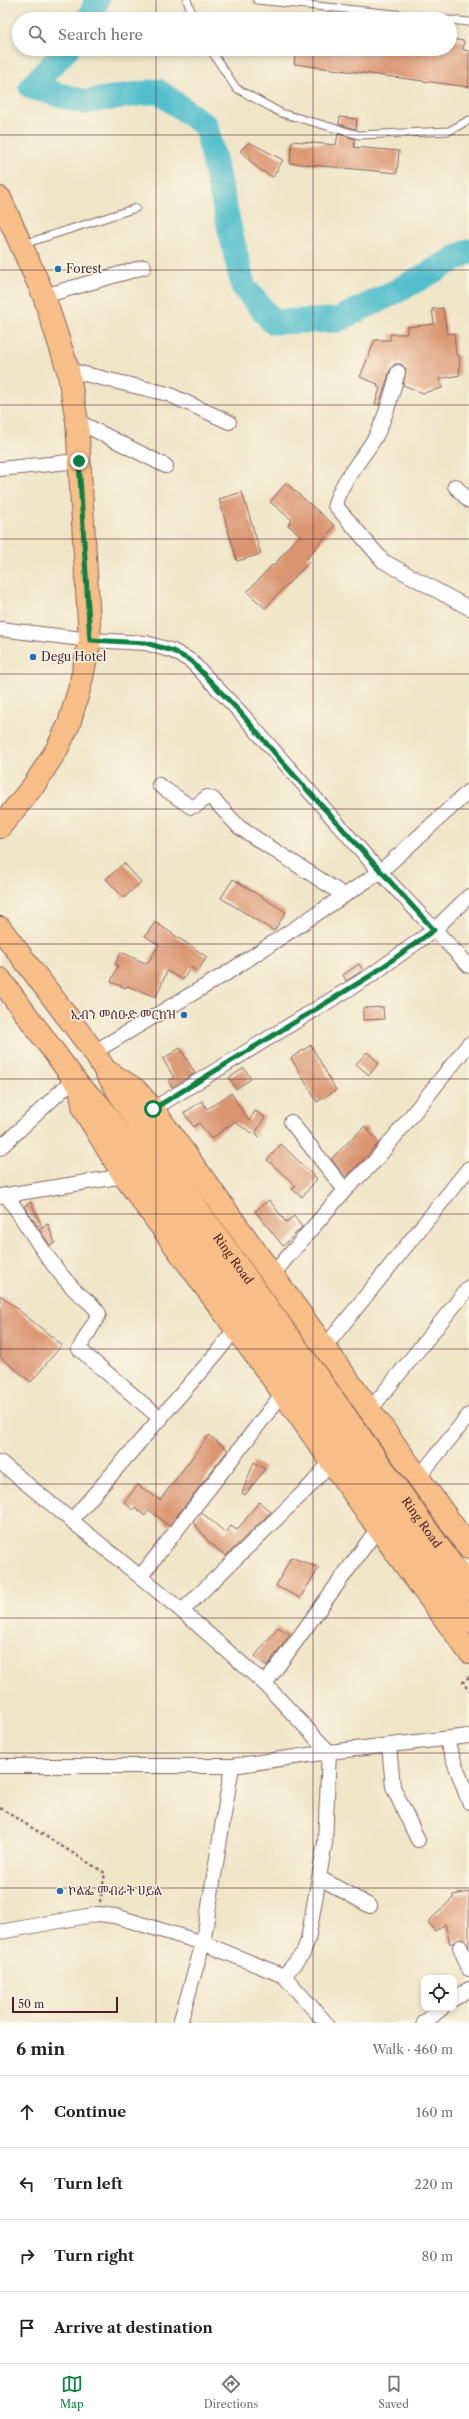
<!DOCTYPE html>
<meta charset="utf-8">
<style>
body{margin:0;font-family:"Libre Caslon Text","Noto Serif Ethiopic",serif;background:#f6f6f6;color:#202124}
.controls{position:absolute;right:12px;bottom:12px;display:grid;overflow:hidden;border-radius:8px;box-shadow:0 2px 6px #0003}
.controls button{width:36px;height:36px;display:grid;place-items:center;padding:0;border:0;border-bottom:1px solid #e0e0e0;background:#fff;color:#202124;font:20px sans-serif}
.scale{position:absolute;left:12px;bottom:10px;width:106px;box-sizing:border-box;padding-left:4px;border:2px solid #4a1f2b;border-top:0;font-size:11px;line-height:14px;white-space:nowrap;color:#4a1f2b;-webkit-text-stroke:3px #fcf5e5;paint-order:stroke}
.stop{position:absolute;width:12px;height:12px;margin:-9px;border:3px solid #0b8043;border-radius:50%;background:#fff}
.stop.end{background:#0b8043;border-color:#fff;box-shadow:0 1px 4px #0008}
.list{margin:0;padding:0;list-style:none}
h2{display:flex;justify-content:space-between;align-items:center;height:52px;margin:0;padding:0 16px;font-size:17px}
h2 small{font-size:13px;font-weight:400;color:#757577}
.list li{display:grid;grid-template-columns:26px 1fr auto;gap:12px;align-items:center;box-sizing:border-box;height:72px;padding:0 16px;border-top:1px solid #e0e0e0}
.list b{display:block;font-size:15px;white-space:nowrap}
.list em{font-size:13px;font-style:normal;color:#757577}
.icon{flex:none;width:22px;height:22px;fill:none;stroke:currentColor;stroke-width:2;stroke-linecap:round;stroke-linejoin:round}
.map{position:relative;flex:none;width:469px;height:2023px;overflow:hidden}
.search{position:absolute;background:#fff;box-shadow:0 2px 6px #0003;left:12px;right:12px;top:12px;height:44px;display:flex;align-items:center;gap:10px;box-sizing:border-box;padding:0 14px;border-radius:22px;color:#757577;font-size:15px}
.sheet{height:340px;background:#fff}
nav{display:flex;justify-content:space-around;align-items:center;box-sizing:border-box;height:56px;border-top:1px solid #e0e0e0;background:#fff;font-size:11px;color:#757577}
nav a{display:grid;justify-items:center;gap:2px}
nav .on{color:#0b8043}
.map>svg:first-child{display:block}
</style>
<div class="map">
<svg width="469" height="2023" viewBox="0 0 469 2023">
<rect width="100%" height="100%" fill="#fcf5e5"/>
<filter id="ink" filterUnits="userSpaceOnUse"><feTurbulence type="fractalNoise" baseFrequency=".025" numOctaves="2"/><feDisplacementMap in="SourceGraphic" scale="8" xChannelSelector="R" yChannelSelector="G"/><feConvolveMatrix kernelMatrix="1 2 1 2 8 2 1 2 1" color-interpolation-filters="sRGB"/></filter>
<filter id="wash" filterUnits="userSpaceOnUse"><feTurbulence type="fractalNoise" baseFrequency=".012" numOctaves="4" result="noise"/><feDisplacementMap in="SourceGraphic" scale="16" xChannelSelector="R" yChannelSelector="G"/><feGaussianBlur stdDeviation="0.9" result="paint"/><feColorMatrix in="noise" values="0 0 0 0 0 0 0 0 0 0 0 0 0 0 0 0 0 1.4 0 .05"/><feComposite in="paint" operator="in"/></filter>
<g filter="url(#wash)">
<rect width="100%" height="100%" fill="#efe5c7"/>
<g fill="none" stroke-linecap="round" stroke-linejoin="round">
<g stroke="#52bfcc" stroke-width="25">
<path d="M89 19 97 0"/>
<path d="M67 49 31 87 84 102 158 91 206 126 243 286 273 322 337 320 395 292 469 251"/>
</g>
</g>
<g id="blocks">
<g fill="#da946f">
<path d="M450 39 464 41 463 50 469 51V87L294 64 296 49H450Z"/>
<path d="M340 117 357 119 356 129 339 124Z"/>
<path d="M338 134 355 139 354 147 399 151 397 173 290 163 292 141 336 145Z"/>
<path d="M249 142 283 160 273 177 260 170 240 151Z"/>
<path d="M443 308 447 334 454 333 456 355H459L460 375 439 379 442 388 423 393 403 385 406 369 401 364H395L390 370 379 405 375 404 380 388 377 387 378 384 360 377 375 340H390V334H407V327L434 324 432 309Z"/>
<path d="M286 483 335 526 307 558 310 561 265 608 247 592 272 565 273 566 300 535 288 525 292 520 270 502Z"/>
<path d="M242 492 261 554 237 561 219 499Z"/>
<path d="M124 863 141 882 124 898 106 879Z"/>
<path d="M233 879 286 912 274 931 221 898Z"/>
<path d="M155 922 207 957 197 972 191 967 183 980 167 971 156 997 127 986 126 988 111 982 118 965 115 964 121 952 147 964 159 945 145 936Z"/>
<path d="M359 964 363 970 346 981 343 975Z"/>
<path d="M383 1007 384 1019 363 1020V1008Z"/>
<path d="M311 1045 336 1090 317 1102 291 1058Z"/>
<path d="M180 1048 195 1073 172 1087 168 1081 174 1078 163 1059Z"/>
<path d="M367 1052 379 1063 369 1075 356 1064Z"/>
<path d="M244 1068 251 1079 236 1089 229 1078Z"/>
<path d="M231 1093 249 1121 255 1111 265 1117 256 1132 259 1137 234 1122 211 1139 199 1123 194 1127 184 1113 202 1101 207 1109Z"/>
<path d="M365 1126 379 1143 346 1177 331 1159Z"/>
<path d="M281 1144 317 1179 302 1197 292 1189 296 1186 267 1160Z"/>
<path d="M269 1200 286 1222 294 1216 302 1227 283 1246 255 1211Z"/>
<path d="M31 1202 41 1224 37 1226 24 1206Z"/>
<path d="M48 1224 55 1243 50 1245 39 1228Z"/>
<path d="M0 1295 62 1345 31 1382 0 1357Z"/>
<path d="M209 1435 228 1450 169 1526 149 1510 145 1516 135 1507 133 1510 124 1502 138 1485 160 1500Z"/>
<path d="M254 1462 265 1469 245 1495 242 1493Z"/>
<path d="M259 1502 271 1512 226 1556 209 1542 193 1522 201 1512 226 1533 231 1526 237 1530Z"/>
<path d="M291 1557 319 1568 300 1598 276 1586Z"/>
<path d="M278 1627 290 1634 267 1667 255 1656Z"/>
<path d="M469 1892V1947L462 1939 450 1944 445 1924 435 1931 428 1922 453 1898V1895Z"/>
</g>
</g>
</g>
<g filter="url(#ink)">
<use href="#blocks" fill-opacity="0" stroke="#846462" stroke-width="1"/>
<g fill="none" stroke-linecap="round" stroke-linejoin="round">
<defs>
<g id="service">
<path d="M187 0 194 19"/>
<path d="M257 0 444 19"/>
<path d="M450 20 469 22"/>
<path d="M210 49 236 88 281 113 359 135 449 131 469 120"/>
<path d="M24 244 136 208"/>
</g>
<g id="minor">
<path d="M44 296 144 267"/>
<path d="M68 370 168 394 229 422"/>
<path d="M398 372C392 394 386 416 376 436 364 457 340 482 335 505L383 561 469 608"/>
<path d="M77 421 166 466"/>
<path d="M0 469 79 461"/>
<path d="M455 486 469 501"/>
<path d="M0 629 90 640 146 643 173 651 191 661 240 712 380 872 469 966"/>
<path d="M159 785 191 807 197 805 207 797 213 799 239 827 257 839 344 895"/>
<path d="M94 1052 227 973 380 872 469 791"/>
<path d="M153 1109 370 976 434 930 469 896"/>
<path d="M291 1122 345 1190"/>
<path d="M0 1148 75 1078"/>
<path d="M0 1196 124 1176"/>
<path d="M7 1196C28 1226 46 1259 71 1286 80 1297 93 1302 99 1314L79 1349 161 1419"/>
<path d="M272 1275 345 1190 375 1161 469 1044"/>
<path d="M324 1348 469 1168"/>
<path d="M370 1410 469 1287"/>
<path d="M0 1462 182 1611 265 1684 329 1752 325 1843 308 1940 303 1953 284 1976 326 2023"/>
<path d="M418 1478 469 1415"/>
<path d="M71 1521 215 1355 236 1328"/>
<path d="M141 1576 283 1393"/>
<path d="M182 1611 311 1485 331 1461"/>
<path d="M265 1684 378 1528"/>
<path d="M446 1739 469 1802"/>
<path d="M389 1745 393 1787 418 1840"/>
<path d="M0 1766H232L329 1752 469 1736"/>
<path d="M320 1878 370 1906"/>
<path d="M0 1932 98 1914 115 1916 203 1943 232 1766"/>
<path d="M460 1947 469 1969"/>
<path d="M454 1999 469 1989"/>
<path d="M180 2023 203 1943 284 1976"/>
<path d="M424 2023 442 2008"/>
</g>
<g id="primary">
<path d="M0 198 44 296 68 370 77 421 90 640 80 686 69 724 57 749 34 785 0 827"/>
<path d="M107 1071 135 1089 153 1109 469 1548"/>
<path d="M80 1087 84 1110 124 1176 283 1393 378 1528 469 1652"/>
</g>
<g id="trunk">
<path id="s1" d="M0 928 94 1052 125 1103 201 1214 469 1589"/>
<path d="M0 979 80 1087 99 1105 469 1621"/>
</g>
</defs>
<use href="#service" stroke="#846462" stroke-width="9"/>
<use href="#minor" stroke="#846462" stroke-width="16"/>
<use href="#primary" stroke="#846462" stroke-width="24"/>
<use href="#trunk" stroke="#846462" stroke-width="24"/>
<g stroke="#846462" stroke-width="2.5" stroke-dasharray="3 3" stroke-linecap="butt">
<path d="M469 1677 463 1682 469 1691"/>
<path d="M0 1808 105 1873 100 1902"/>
</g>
<use href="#service" stroke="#fff" stroke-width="7"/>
<use href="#minor" stroke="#fff" stroke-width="14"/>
<use href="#primary" stroke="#f7be87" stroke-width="22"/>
<use href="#trunk" stroke="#f7be87" stroke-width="22"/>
</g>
</g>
<g fill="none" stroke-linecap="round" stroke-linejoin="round" filter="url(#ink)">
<path stroke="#0b8043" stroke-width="5" d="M79 461 90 640 146 643 173 651 191 661 240 712 283 763 434 930 370 976 153 1109"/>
</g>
<path fill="none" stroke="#4a1f2b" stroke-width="1" stroke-opacity="0.55" d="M156 0V19M313 0V19M156 49V2023M313 49V2023M0 135H469M0 270H469M0 405H469M0 539H469M0 674H469M0 809H469M0 944H469M0 1079H469M0 1214H469M0 1349H469M0 1484H469M0 1618H469M0 1753H469M0 1888H469"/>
<g fill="#1f6fb2" stroke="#fcf5e5" stroke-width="1.5">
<circle cx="58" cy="269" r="4"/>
<circle cx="33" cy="657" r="4"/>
<circle cx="184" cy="1015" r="4"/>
<circle cx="60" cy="1891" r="4"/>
</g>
<g text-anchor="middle" stroke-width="3" stroke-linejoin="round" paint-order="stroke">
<g font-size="12" fill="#4a1f2b" stroke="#fcf5e5" text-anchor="start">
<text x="66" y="273">Forest</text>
<text x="41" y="661">Degu Hotel</text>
<text x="176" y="1019" text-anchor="end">ኢብን መስዑድ መርከዝ</text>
<text x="68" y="1895">ኮልፌ መብራት ሀይል</text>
</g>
<g font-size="12" fill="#4a1f2b" stroke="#fcf5e5">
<text dy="4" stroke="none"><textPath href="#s1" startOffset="405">Ring Road</textPath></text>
<text dy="4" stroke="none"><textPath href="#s1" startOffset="729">Ring Road</textPath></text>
</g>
</g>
</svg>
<div class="controls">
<button><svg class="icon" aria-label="locate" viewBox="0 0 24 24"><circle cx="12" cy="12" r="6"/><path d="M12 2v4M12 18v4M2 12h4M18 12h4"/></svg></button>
</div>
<div class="scale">50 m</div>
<div class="stop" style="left:153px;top:1109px"></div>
<div class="stop end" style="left:79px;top:461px"></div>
<div class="search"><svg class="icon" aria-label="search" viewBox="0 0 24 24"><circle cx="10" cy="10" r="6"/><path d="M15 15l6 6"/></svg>Search here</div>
</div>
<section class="sheet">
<h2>6 min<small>Walk · 460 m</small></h2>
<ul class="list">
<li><svg class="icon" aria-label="ahead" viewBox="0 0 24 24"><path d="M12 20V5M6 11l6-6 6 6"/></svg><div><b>Continue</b></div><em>160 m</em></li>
<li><svg class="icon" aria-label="left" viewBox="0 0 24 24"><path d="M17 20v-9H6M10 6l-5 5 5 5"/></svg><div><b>Turn left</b></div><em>220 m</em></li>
<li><svg class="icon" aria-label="right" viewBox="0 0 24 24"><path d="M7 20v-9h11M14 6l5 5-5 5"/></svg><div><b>Turn right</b></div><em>80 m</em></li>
<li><svg class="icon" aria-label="arrive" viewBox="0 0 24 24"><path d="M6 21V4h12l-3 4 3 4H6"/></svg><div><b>Arrive at destination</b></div></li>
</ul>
</section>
<nav>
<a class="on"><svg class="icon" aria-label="map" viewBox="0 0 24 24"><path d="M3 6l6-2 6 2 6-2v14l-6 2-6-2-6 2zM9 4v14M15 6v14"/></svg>Map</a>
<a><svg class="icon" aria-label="directions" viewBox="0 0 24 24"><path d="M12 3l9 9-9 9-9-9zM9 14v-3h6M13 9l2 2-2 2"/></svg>Directions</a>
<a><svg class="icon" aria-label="saved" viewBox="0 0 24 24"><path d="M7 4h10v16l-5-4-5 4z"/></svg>Saved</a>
</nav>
